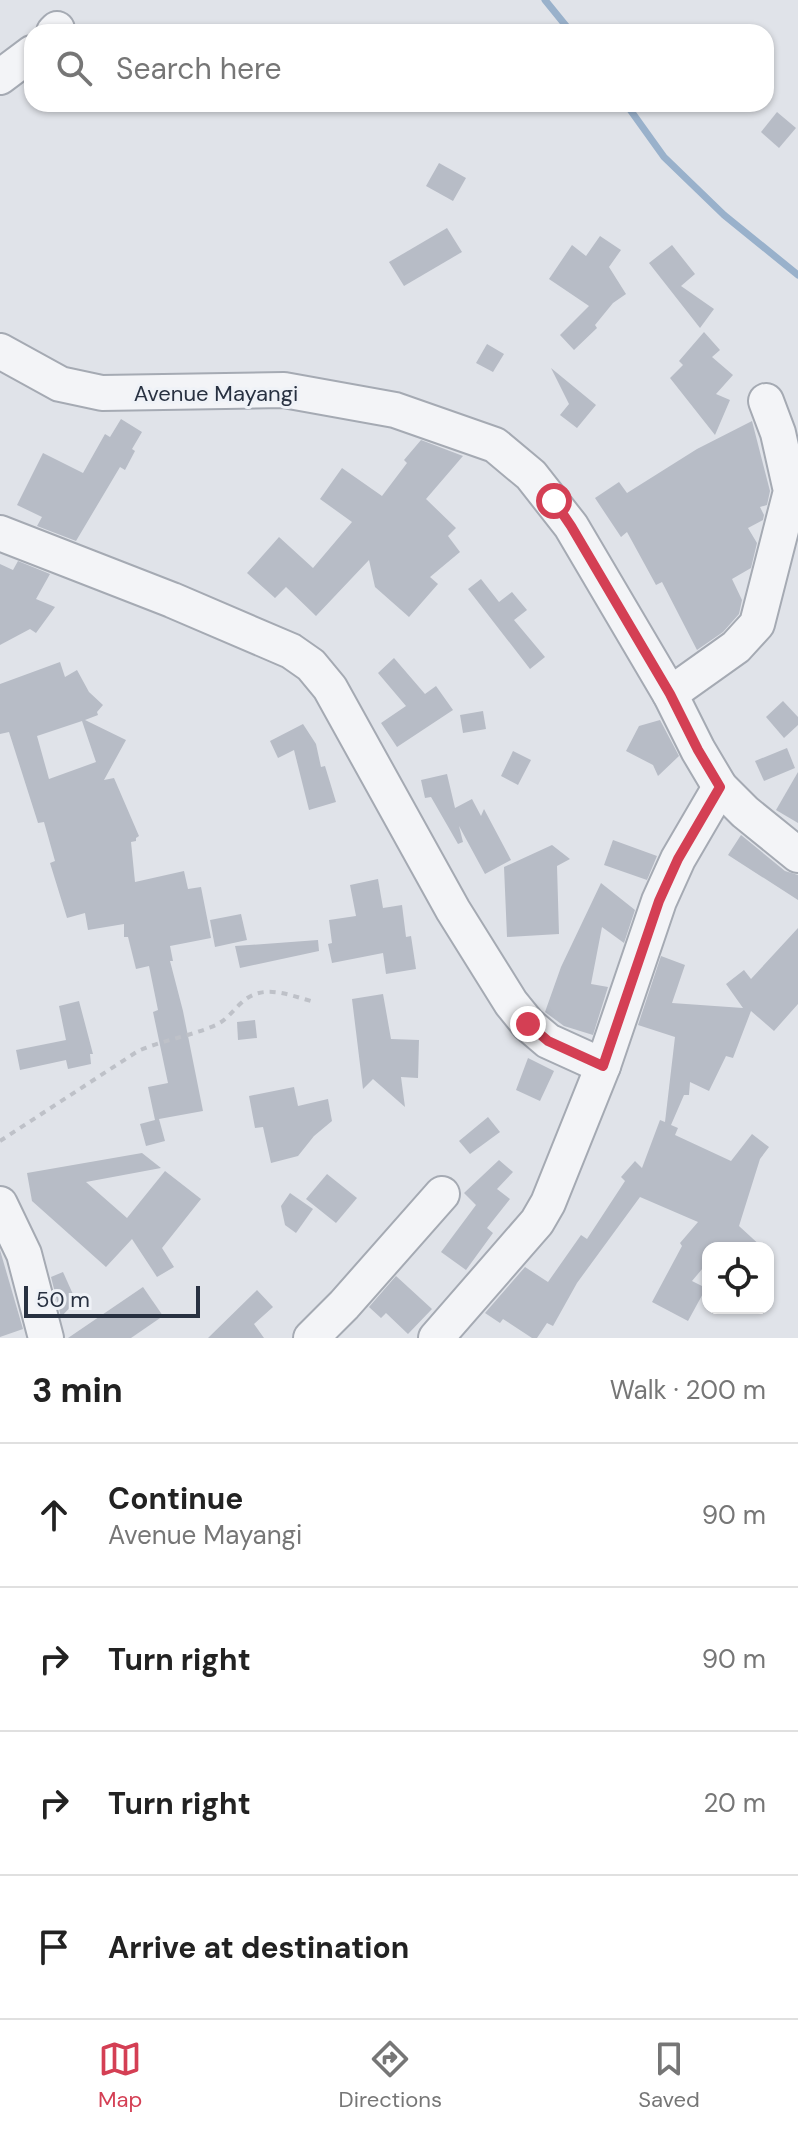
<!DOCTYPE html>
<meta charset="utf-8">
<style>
body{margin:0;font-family:"DM Sans",sans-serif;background:#f2f2f2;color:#222}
.controls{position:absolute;right:24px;bottom:24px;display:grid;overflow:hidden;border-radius:16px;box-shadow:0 2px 6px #0004}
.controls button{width:72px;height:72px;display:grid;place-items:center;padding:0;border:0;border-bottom:2px solid #e0e0e0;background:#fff;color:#222;font:40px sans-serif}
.scale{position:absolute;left:24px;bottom:20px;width:176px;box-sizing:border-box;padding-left:8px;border:4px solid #283141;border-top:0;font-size:22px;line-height:28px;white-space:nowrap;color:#283141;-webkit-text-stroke:6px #eff2f7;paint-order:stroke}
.stop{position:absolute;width:24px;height:24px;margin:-18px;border:6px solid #d43f54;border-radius:50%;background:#fff}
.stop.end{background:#d43f54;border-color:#fff;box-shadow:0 2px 8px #0008}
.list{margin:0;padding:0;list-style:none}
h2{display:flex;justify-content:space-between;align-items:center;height:104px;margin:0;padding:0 32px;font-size:34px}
h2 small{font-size:26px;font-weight:400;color:#767676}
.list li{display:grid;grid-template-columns:52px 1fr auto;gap:24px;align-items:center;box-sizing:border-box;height:144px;padding:0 32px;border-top:2px solid #e0e0e0}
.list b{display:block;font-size:30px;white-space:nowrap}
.list p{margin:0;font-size:26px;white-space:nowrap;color:#767676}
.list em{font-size:26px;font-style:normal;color:#767676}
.icon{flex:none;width:44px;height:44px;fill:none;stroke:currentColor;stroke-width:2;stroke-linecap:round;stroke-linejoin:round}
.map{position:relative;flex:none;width:798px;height:1338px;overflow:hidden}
.search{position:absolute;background:#fff;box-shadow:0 2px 6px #0004;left:24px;right:24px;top:24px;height:88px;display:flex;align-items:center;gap:20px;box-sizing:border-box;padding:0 28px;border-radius:24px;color:#767676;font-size:30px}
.sheet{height:680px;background:#fff}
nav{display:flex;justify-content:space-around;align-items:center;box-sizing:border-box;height:112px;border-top:2px solid #e0e0e0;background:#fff;font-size:22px;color:#767676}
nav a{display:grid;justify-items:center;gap:4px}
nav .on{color:#d43f54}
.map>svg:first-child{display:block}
</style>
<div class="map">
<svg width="798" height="1338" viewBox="0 0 798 1338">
<rect width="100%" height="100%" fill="#e0e3e9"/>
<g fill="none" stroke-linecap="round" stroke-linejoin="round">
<g stroke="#99b1cb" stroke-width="7">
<path d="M545 0 571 32"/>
<path d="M626 104 664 157 724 215 798 275"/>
</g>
</g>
<g fill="#b7bcc6" fill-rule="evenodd">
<path d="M777 112 796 128 779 148 761 132Z"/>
<path d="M439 163 466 178 453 201 426 186Z"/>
<path d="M447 228 462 252 404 286 389 262Z"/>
<path d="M600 236 621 250 609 267 626 294 613 303 595 325 597 328 574 350 560 335 589 306 549 279 572 245 586 256Z"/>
<path d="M672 245 695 274 681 286 714 309 700 328 649 263Z"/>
<path d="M704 332 720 350 712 357 733 375 716 394 730 400 715 435 670 378 683 365 679 361Z"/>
<path d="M487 344 504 354 493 372 476 363Z"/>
<path d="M551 368 596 405 577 428 560 415 569 404Z"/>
<path d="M121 419 142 432 132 449 135 451 125 470 120 467 76 541 37 526 42 517 17 505 43 453 83 473 105 434 110 437Z"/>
<path d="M752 421 770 491 767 505 760 507 764 515 763 520 748 528 757 543 751 568 732 579 742 600 739 614 723 632 697 650 662 582 656 585 627 532 621 537 595 498 619 482 627 493 697 449Z"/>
<path d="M421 440 463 456 426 499 456 528 448 536 460 552 430 577 438 584 409 617 375 587 369 560 316 616 286 587 275 598 247 573 279 537 313 568 352 522 320 499 342 468 382 496 407 463 404 460Z"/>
<path d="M18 561 50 574 36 599 55 607 36 633 30 629 0 645V564L13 570Z"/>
<path d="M481 579 499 602 512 592 527 610 514 620 545 657 530 669 468 589Z"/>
<path d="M394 658 425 694 436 686 453 710 397 747 381 723 406 706 378 673Z"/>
<path d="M60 662 65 677 77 670 89 692 103 705 97 712 98 715 85 720 126 740 104 780 114 778 139 836 136 838V841L131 842 135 882 184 871 188 889 201 887 211 938 170 946 173 961H170L183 1011 203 1111 159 1119 165 1141 146 1146 140 1124 155 1120 148 1087 168 1083 153 1012 158 1010 149 966 136 969 128 937H124V924L88 930 85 913 67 918 50 863 55 861 44 822 38 823 9 732 0 734V684ZM82 721 96 762 49 779 37 736Z"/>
<path d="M783 701 798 717V725L784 738 766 717Z"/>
<path d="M483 711 486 729 463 733 460 715Z"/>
<path d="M660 720 679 756 658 776 653 765 626 751 639 726Z"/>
<path d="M303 724 316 744 321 767 325 766 336 802 309 810 294 750 278 758 270 741Z"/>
<path d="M787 748 795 768 764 781 755 761Z"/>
<path d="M513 751 531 760 518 785 501 776Z"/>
<path d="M798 772V823L776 810Z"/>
<path d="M447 774 455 808 472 799 481 816 484 809 511 860 485 874 459 826 463 842 458 844 431 797 425 798 421 780Z"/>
<path d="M741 835 785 871 798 875V900L728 855Z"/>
<path d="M613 840 657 856 647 880 604 865Z"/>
<path d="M552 845 570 859 557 866 559 934 507 937 504 867Z"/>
<path d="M378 879 383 908 402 905 406 937 411 936 416 969 386 974 383 953 332 963 328 944 332 943 329 920 356 916 350 885Z"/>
<path d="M601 883 635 910 624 943 602 927 591 984 608 987 593 1035 564 1026 545 1012 561 967Z"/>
<path d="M241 914 247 940 215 947 210 920Z"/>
<path d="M798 928V1004L774 1031 751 1011 733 1058 726 1056 709 1091 690 1082 689 1095H684L671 1125 678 1128 675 1135 731 1161 752 1134 769 1147 760 1159 739 1226 763 1248H708V1262L692 1281 706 1288 688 1321 652 1302 682 1246 680 1243 698 1222 640 1197 577 1283 553 1326 547 1323 537 1338H532L503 1319 500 1323 485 1313 525 1267 548 1282 581 1235 587 1239 625 1181 621 1177 635 1161 642 1168 660 1120 665 1122 675 1037 638 1025 661 956 685 965 672 1003 743 1008 726 984 744 970 751 979Z"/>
<path d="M318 940 319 951 240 968 235 946Z"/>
<path d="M383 994 391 1039 419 1040 418 1078 401 1077 405 1107 373 1079 363 1089 352 999Z"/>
<path d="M79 1001 93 1054H90L91 1064 68 1069 66 1060 20 1070 16 1050 66 1040 59 1006Z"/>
<path d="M255 1020 257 1038 238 1040 237 1022Z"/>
<path d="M528 1058 554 1071 540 1101 516 1090Z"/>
<path d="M294 1087 298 1106 328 1099 332 1121 314 1136 298 1156 271 1163 263 1127 255 1128 249 1096Z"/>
<path d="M488 1117 500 1132 470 1154 459 1141Z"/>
<path d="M142 1153 161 1168 86 1182 127 1218 165 1171 201 1199 162 1248 174 1267 157 1277 132 1239 106 1267 32 1201 27 1173Z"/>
<path d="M499 1160 513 1172 497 1189 510 1199 487 1228 493 1233 466 1270 441 1252 476 1205 464 1193Z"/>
<path d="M327 1174 357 1198 336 1223 306 1199Z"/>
<path d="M290 1193 313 1209 296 1233 285 1225 281 1206Z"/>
<path d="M0 1250 23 1329 0 1337Z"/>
<path d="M63 1272 76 1301 61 1317 51 1277Z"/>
<path d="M396 1276 432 1309 408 1334 386 1313 381 1318 369 1307Z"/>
<path d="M143 1287 163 1316 131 1338H68Z"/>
<path d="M257 1290 273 1307 254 1324 264 1338H208Z"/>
</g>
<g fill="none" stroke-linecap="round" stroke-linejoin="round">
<defs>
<g id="minor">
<path d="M54 32 57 29"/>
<path d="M0 77 32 53"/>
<path d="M0 351 60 384 102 393 284 390 395 410 495 445 531 475 571 526 670 694 698 750 720 787 745 812 798 855"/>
<path d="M0 533 172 600 291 651 311 665 330 688 453 910 511 1003 528 1024 548 1041 603 1066"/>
<path d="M670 694 736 647 757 624 791 491 778 433 766 401"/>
<path d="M0 1204 24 1254 46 1338"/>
<path d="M311 1338 344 1305 442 1194"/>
<path d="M436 1338 537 1222 548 1203 603 1066 659 901 678 859 720 787"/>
</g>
</defs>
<use href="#minor" stroke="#a5aab3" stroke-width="38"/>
<path stroke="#bec1c8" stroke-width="4" stroke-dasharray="6 6" stroke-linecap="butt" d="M0 1141 138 1051C163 1040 191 1036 216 1025 226 1020 232 1012 240 1004 261 983 286 994 311 1001"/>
<use href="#minor" stroke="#f3f4f7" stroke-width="34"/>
</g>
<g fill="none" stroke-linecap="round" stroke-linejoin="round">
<path stroke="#d43f54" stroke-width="10" d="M528 1024 548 1041 603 1066 659 901 678 859 720 787 698 750 670 694 571 526 554 501"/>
</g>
<g text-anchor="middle" stroke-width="6" stroke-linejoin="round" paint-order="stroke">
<g font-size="22" fill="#283141" stroke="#eff2f7">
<text x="216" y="401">Avenue Mayangi</text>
</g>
</g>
</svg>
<div class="controls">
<button><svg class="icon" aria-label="locate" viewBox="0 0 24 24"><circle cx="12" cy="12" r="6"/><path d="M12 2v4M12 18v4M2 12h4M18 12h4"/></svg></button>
</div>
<div class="scale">50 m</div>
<div class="stop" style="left:554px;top:501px"></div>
<div class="stop end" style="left:528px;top:1024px"></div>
<div class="search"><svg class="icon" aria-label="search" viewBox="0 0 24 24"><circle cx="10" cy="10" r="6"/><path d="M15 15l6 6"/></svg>Search here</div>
</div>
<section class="sheet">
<h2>3 min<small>Walk · 200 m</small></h2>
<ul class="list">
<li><svg class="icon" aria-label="ahead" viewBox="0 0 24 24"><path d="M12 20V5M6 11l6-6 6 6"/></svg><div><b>Continue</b><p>Avenue Mayangi</p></div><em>90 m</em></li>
<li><svg class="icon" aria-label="right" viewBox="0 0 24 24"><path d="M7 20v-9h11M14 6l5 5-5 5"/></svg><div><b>Turn right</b></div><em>90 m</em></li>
<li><svg class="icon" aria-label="right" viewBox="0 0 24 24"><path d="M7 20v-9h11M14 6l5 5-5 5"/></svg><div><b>Turn right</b></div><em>20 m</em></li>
<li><svg class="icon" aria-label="arrive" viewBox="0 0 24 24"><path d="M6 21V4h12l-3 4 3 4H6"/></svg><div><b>Arrive at destination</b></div></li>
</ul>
</section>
<nav>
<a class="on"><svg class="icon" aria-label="map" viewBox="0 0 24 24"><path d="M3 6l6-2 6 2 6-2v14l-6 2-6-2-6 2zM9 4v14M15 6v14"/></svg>Map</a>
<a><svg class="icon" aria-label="directions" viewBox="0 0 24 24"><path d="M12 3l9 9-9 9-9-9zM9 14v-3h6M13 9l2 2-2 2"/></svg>Directions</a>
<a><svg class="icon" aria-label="saved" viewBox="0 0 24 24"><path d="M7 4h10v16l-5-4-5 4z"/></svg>Saved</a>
</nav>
